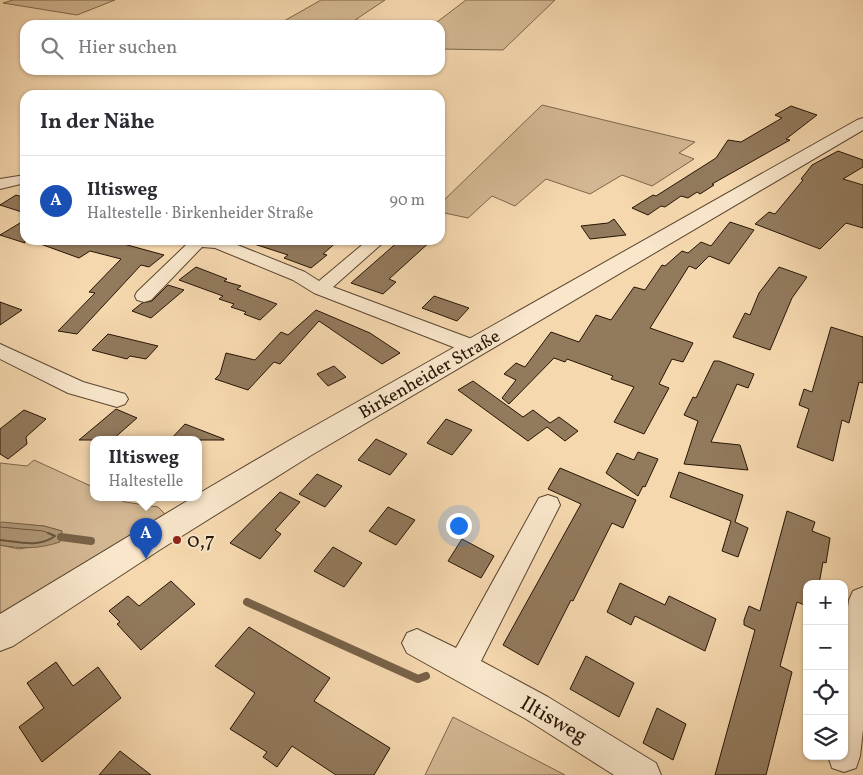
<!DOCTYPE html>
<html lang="de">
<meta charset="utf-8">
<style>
body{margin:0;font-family:Vollkorn,serif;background:#f7f7f7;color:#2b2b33}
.controls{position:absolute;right:15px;bottom:15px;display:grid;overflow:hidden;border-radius:10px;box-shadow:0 1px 4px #0004}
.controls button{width:45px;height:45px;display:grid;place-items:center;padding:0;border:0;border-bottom:1px solid #e1e1e2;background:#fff;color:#2b2b33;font:25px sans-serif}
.you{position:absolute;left:458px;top:525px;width:18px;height:18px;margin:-12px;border:4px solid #fff;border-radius:50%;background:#1a73e8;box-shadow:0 0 0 8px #1a73e833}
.badge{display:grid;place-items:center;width:32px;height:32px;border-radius:50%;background:#2563eb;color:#fff;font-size:16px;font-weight:700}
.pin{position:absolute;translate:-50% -41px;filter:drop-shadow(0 1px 2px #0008)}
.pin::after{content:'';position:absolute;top:26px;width:18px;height:15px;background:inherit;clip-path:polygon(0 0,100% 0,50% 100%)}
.popup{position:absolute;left:90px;top:436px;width:112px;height:65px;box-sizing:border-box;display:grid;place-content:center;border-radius:10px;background:#fff;filter:drop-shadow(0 1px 4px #0005);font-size:16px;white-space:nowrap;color:#7c7c81}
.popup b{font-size:19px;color:#2b2b33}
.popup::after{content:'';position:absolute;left:50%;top:100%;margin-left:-10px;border:10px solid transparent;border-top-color:#fff}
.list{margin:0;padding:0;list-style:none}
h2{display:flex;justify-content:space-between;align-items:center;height:65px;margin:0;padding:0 20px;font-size:21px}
h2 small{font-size:16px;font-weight:400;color:#7c7c81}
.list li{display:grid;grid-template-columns:32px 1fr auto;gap:15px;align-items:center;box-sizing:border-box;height:90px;padding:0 20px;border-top:1px solid #e1e1e2}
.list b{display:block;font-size:19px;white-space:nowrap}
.list p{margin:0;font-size:16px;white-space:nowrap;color:#7c7c81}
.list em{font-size:16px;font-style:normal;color:#7c7c81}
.icon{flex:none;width:28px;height:28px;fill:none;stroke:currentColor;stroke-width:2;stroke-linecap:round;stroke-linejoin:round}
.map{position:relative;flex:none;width:863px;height:775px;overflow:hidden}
.search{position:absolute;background:#fff;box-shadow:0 1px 4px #0004;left:20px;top:20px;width:425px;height:55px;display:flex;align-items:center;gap:12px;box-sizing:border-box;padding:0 18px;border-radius:15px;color:#7c7c81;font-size:19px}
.panel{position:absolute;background:#fff;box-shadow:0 1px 4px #0004;left:20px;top:90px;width:425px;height:155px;border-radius:15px}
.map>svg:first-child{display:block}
</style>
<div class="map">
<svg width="863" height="775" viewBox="0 0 863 775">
<rect width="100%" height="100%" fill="#f6d8af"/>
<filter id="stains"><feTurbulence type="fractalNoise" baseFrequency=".004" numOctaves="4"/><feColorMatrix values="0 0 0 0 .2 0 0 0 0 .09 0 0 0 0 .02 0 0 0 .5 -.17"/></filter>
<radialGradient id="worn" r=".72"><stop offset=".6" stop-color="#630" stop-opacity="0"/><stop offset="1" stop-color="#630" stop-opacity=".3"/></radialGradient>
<g fill="#d3b792" stroke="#7c664b">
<path d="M13 0H115L77 15 3 3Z"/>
<path d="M321 0H385L355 20 427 25H277Z"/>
<path d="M466 0H555L503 50 440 49V25H433Z"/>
<path d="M542 105 695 142 679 153 694 159 652 186 622 175 590 194 546 179 515 206 492 196 468 218 440 212V204Z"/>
<path d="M34 460 93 487 94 498H116L125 502 158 507 166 515 0 621V545L19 549 59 542 62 531 44 526 0 523V463L27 466Z"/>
<path d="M453 717 565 775H425Z"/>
</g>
<path fill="#af9675" stroke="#786248" d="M2 522 44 526 62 531 60 542C39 549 21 549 0 545V523Z"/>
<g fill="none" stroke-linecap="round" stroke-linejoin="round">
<path stroke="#6a563c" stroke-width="1" d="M0 527 43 531 51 534"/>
<path stroke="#6a563c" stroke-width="2" d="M0 540C19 542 39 548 55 536L48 533"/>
<g stroke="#786248" stroke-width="8">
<path d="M61 537 91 541"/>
<path d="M247 602 418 679 426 676"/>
</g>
</g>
<g fill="#927a5d" stroke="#261504">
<path d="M791 106 817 115 786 139 790 140 712 184 714 185 700 194 697 192 688 198 681 196 665 207 661 206 648 215 632 208 653 195 656 196 716 158 728 140 741 142 782 118 775 115Z"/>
<path d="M838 151 863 160V167L843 179 863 185V228L846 223 820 249 755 224 769 212 775 214 803 180 801 179 812 165Z"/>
<path d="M16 195 25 198V213L0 205Z"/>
<path d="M614 219 626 235 590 239 581 226 608 223Z"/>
<path d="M25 220V243L0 235Z"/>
<path d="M730 222 754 230 729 264 709 256 696 269 689 266 650 328 693 343 683 362 672 359 659 384 669 388 644 434 614 422 634 387 611 379 613 376 567 359 565 362 554 358 509 404 502 398 516 380 504 374 516 363 525 367 551 332 579 342 596 315 611 320 634 287 645 290 662 265 665 266 682 251 688 253 701 242 711 246Z"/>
<path d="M35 240H109L164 255 149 267 141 265 77 334 58 331 95 293 89 292 121 259 90 251 79 258 35 242Z"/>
<path d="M252 240H339L323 254 327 255 311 268 284 258 288 255 251 243Z"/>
<path d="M400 240H432L389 279 396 282 383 294 351 283Z"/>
<path d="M196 267 227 279 224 281 241 286 237 289 277 304 260 320 244 314 246 312 231 307 234 304 219 299 223 296 179 280Z"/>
<path d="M779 267 807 277 792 298 770 350 733 337 745 313 750 315 759 293Z"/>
<path d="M168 285 184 290 151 318 132 311 142 303 152 301Z"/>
<path d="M434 296 469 308 457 321 422 308Z"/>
<path d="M0 302 22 310 0 325Z"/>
<path d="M316 310 370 333 400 353 382 364 319 321 280 364 274 362 248 390 215 379 220 374 226 353 255 360 281 332 288 335Z"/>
<path d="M831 327 863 337V383L859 382 849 423 842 420 833 461 797 447 809 409 799 405 804 389 812 392Z"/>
<path d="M108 334 158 346 146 359 130 356 127 359 92 350Z"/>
<path d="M714 361H719L754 374 748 388 737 384 711 442 740 445 748 470 684 464 698 421 684 415 693 397 696 398Z"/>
<path d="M334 366 346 377 328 386 317 374Z"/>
<path d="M473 381 523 417 533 410 550 423 559 417 578 431 565 441 547 427 528 441 458 390Z"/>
<path d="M116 409 137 418 112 440H79Z"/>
<path d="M24 410 46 419 26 437 27 444 8 459 0 454V429Z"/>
<path d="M446 419 472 430 452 455 427 443Z"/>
<path d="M185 424 224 439V440H170Z"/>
<path d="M376 439 407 454 390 475 358 460Z"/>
<path d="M638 452 658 459 645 487 643 486 638 496 606 473 617 453 634 460Z"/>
<path d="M560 468 636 500 623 528 612 523 573 601 571 600 538 665 503 645 581 504 548 489Z"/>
<path d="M679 472 743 495 735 522 748 528 738 557 722 551 731 521 670 497Z"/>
<path d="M317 474 342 486 325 507 299 494Z"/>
<path d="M280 492 300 502 275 530 281 534 260 559 230 543Z"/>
<path d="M388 507 415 520 396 545 369 531Z"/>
<path d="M787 511 815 522 812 531 830 538 826 563 823 562 819 584H807V606L797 602 780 666 792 672 766 775H715L755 630 744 625V620L749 606 760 611Z"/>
<path d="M462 539 494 556 481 578 448 561Z"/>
<path d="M333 547 362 563 344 587 314 571Z"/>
<path d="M171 581 195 604 141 650 117 624 120 622 109 611 128 596 139 606Z"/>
<path d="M620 583 665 605 669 596 716 619 705 651 635 616 631 625 607 612Z"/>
<path d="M249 627 330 678 314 701 390 748 374 775H336L292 746 277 767 263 757 267 752 230 729 255 693 215 666Z"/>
<path d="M586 656 634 683 619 717 570 689Z"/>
<path d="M56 662 73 686 98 667 121 698 42 762 19 727 44 708 27 683Z"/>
<path d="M657 708 686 724 673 760 643 743Z"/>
<path d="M120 751 151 775H99Z"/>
</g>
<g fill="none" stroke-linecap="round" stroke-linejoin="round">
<defs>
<g id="minor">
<path d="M25 175V183L0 189V179Z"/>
<path d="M184 240H225L305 272 319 281 368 240H386L333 287 480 342 483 347 480 352 473 354 466 352 314 293 293 280 215 248 202 247 151 300 144 302 137 300 135 296 137 292 187 244Z"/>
<path d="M0 344 83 382 125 394 128 399 125 404 117 407 68 393 0 359Z"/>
<path d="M548 495 557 498 560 505 481 661 548 697 656 763 661 775H614L526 719 407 653 402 643 407 633 417 629 456 648 539 498Z"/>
<path d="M863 587V730L860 756 856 768 844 772 832 768 828 756H844V635L849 600 853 591Z"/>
</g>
<path id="tertiary" d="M863 118V130L310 456 161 549 13 646 0 651V614L192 498H198V494L290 440 857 120Z"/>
</defs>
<use href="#minor" stroke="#5a462f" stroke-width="2"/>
<use href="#tertiary" stroke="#5a462f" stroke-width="2"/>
<use href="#minor" fill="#f9e6cb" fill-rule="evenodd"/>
<use href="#tertiary" fill="#f9e6cb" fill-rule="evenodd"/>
</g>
<circle fill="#8f2418" stroke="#f9e6cb" stroke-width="2" cx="177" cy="540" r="5"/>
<g text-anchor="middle" stroke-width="4" stroke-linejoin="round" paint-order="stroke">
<g font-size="18" fill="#261504" stroke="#f9e6cb">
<text transform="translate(429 374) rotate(-30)" y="6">Birkenheider Straße</text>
</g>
<g font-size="21" fill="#261504" stroke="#f9e6cb" text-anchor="start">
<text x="187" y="547">0,7</text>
</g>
<g font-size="21" fill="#261504" stroke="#f9e6cb">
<text transform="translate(554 719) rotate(30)" y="7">Iltisweg</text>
</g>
</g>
<rect width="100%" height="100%" filter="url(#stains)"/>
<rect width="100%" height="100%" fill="url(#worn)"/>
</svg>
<div class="controls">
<button>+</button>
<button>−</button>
<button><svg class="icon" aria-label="locate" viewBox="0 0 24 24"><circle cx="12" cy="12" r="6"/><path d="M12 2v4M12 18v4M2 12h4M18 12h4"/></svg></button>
<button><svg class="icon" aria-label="layers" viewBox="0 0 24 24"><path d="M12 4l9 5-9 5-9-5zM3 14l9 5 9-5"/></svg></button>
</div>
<div class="you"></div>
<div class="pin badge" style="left:146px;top:559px;background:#1a4fb4">A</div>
<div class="popup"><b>Iltisweg</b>Haltestelle</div>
<div class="search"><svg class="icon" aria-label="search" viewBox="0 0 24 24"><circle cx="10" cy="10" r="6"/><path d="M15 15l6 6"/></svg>Hier suchen</div>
<section class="panel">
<h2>In der Nähe<small></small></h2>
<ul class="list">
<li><span class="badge" style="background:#1a4fb4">A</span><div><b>Iltisweg</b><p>Haltestelle · Birkenheider Straße</p></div><em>90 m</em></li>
</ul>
</section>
</div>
